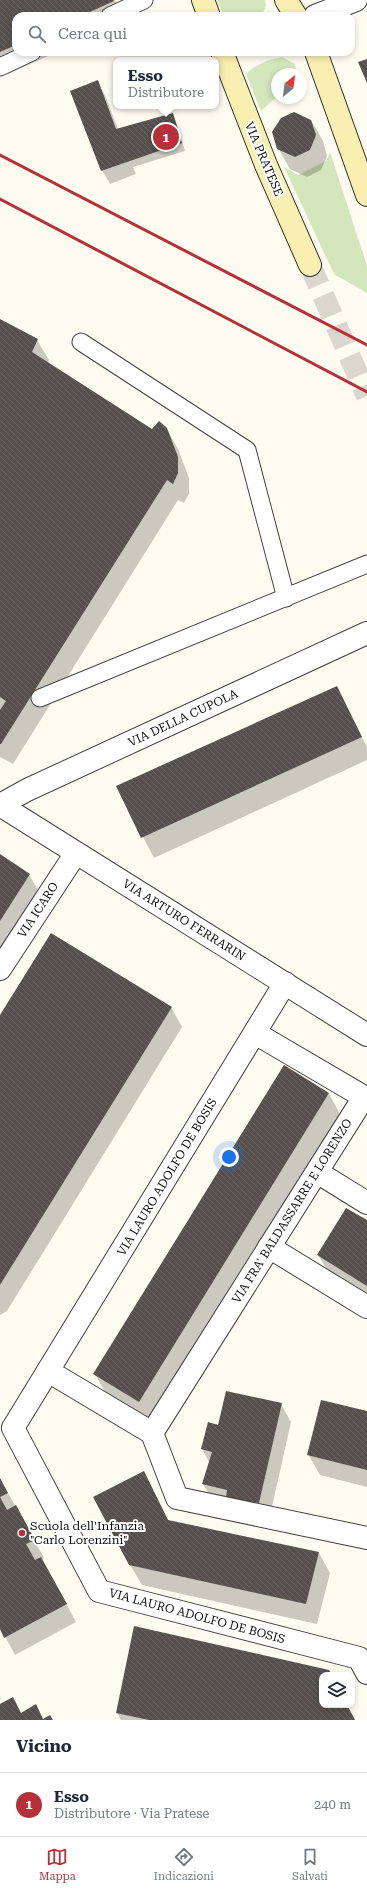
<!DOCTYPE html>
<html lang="it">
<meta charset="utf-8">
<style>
body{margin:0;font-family:"Roboto Serif",serif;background:#f2f2f3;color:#1f2937}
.controls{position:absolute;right:12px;bottom:12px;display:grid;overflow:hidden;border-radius:8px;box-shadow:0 2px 6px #0003}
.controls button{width:36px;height:36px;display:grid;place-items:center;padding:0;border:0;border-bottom:1px solid #e0e1e3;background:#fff;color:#1f2937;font:20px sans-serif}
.compass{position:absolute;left:271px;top:68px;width:36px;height:36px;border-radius:50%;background:#fff;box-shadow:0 2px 6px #0003;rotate:29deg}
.you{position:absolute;left:229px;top:1157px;width:14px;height:14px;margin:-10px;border:3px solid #fff;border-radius:50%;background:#1a73e8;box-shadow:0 0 0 6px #1a73e833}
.badge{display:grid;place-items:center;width:26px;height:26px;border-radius:50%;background:#b53039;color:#fff;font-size:13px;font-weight:700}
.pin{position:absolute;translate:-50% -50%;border:2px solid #fff;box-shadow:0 1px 4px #0006}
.popup{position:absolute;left:113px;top:57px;width:106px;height:52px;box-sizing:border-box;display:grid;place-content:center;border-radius:8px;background:#fff;filter:drop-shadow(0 1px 3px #0005);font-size:13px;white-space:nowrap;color:#747a83}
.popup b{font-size:15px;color:#1f2937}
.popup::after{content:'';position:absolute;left:50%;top:100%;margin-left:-8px;border:8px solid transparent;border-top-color:#fff}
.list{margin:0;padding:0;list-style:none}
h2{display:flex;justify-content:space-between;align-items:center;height:52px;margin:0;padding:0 16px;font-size:17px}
h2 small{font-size:13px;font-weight:400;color:#747a83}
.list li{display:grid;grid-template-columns:26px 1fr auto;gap:12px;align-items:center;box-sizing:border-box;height:64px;padding:0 16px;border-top:1px solid #e0e1e3}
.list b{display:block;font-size:15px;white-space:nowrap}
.list p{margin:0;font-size:13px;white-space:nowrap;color:#747a83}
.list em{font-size:13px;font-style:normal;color:#747a83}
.icon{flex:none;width:22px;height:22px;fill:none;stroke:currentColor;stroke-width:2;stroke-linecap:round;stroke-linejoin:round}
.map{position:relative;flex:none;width:367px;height:1720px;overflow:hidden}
.search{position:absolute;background:#fff;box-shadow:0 2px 6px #0003;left:12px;right:12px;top:12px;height:44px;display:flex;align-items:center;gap:10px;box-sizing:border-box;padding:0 14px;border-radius:12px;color:#747a83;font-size:15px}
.sheet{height:116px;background:#fff}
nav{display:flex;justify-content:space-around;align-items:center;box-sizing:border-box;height:56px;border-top:1px solid #e0e1e3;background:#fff;font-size:11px;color:#747a83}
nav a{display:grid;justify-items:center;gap:2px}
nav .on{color:#b53039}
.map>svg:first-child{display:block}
</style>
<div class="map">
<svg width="367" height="1720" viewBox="0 0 367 1720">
<defs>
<pattern id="building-back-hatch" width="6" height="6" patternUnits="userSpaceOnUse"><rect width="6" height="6" fill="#564f4b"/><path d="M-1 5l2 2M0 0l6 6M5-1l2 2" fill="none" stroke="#696461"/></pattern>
</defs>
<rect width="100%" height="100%" fill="#fefbf1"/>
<g fill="#d3e6bc">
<path d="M217 0H265L266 6 261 16H225L222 12Z"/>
<path d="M282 57 295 64 297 74H277V98H278L274 99 261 111 246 74C257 64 267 60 282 57Z"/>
<path d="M330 152 367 266V293L334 274 284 167 298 175 326 161Z"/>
</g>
<g fill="#0003">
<path d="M0 0H115L122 16H16V52H57L8 74 0 59Z"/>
<path d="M97 82 105 95 118 129 172 114 176 121 185 151 133 167 136 174 110 184 102 170Z"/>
<path d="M311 120 323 141 327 156 321 170 307 177 290 169 278 148Z"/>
<path d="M0 320 37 340 49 360 48 363 152 431 166 428 178 449 189 478V494L184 503 178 500 13 764 0 757Z"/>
<path d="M336 688 367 747V760L154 858 117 787Z"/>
<path d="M0 856 29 875 40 893 0 954Z"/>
<path d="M171 1007 182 1027 7 1311 0 1315V1017Z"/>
<path d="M284 1066 329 1094 340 1114 151 1421 106 1394 95 1374Z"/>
<path d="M367 1221V1296L329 1273 318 1255Z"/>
<path d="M281 1404 291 1422 269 1520 213 1501 203 1484 209 1462 202 1449Z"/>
<path d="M367 1412V1487L320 1475 308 1454Z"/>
<path d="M143 1472 169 1522 319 1553 330 1573 317 1624 142 1585 130 1565Z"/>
<path d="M0 1479 26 1525 44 1558 42 1559 76 1622 15 1655 0 1627Z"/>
<path d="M135 1627 331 1675H322V1705H347L355 1720H121L117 1713Z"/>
</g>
<g fill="url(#building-back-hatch)">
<path d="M0 0H113L114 1 81 16H16V45L0 52Z"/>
<path d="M367 59V83L358 62Z"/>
<path d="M98 80 116 129 173 113 182 143 101 171 70 91Z"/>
<path d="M294 112 311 120 316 135 310 150 295 157 277 149 272 132 281 118Z"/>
<path d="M0 319 38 339 32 352 152 429 159 421 167 428 178 457V473L173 484 167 480 1 744H0V710L6 701 0 697Z"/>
<path d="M337 686 362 737 141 838 116 786Z"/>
<path d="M0 854 30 874 0 921Z"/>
<path d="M51 933 172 1007 0 1285V1015Z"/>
<path d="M284 1065 329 1093 139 1402 93 1374Z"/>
<path d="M346 1208 367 1220V1286L317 1255Z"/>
<path d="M226 1391 282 1403 259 1503 226 1497 227 1490 202 1484 212 1452 201 1449 208 1422 218 1425Z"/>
<path d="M321 1400 367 1411V1470L307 1455Z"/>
<path d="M144 1471 168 1520 319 1552 306 1604 129 1565 93 1497Z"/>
<path d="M0 1478 8 1493 0 1497 7 1510 16 1505 35 1540 26 1544 35 1560 41 1557 67 1604 4 1638 0 1629Z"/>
<path d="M134 1626 329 1670 332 1675H322V1705H347L355 1720H149L116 1713Z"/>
<path d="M13 1697 21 1713 36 1704 43 1719 50 1715 53 1720H0V1704Z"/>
</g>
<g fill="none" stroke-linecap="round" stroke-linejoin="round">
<path stroke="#dad7cf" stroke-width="22" stroke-dasharray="22 11" stroke-linecap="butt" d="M310 265 367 396"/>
<defs>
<g id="service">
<path d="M110 16 144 0"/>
<path d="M0 67 32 52"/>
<path d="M81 342 247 450 286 598"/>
<path d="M40 698 367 564"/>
</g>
<g id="minor">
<path d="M315 16 356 0"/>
<path d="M0 805 367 1035"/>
<path d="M0 805 27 790 367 633"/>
<path d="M0 969 76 853"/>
<path d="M285 983 13 1428 99 1591 359 1658 367 1673"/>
<path d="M317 1172 367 1203"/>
<path d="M269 1247 367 1307"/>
<path d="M48 1371 152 1433 177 1498 367 1538"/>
<path d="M152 1433 364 1097 255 1033"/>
</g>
<g id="secondary">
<path d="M203 0 209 16"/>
<path d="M286 0 296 16"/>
<path d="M222 52 266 165 310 265"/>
<path d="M316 52 367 195"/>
</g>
</defs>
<use href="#service" stroke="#414141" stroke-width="19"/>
<use href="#minor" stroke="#414141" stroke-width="24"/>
<use href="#secondary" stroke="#303030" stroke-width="24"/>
<use href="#service" stroke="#fff" stroke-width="17"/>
<use href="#minor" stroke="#fff" stroke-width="22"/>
<use href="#secondary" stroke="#f9efb0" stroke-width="22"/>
<g stroke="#b53039" stroke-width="3">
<path d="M0 155 367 345"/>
<path d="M0 199 367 392"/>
</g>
</g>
<circle fill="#b53039" stroke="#fff" stroke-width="1.5" cx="22" cy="1533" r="4"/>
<g text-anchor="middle" stroke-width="4" stroke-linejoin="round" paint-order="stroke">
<g font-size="12" fill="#0e0e0e" stroke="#fff">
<text transform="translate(264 159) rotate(67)" y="4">VIA PRATESE</text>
<text transform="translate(183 718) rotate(-25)" y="4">VIA DELLA CUPOLA</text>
<text transform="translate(38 910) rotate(-57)" y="4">VIA ICARO</text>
<text transform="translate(184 920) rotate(32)" y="4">VIA ARTURO FERRARIN</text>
<text transform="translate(167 1177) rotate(-59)" y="4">VIA LAURO ADOLFO DE BOSIS</text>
<text transform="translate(292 1211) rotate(-58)" y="4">VIA FRA' BALDASSARRE E LORENZO</text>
<text transform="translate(197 1616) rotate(15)" y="4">VIA LAURO ADOLFO DE BOSIS</text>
</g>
<g font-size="12" fill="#0e0e0e" stroke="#fff" text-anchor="start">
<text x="30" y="1530">Scuola dell'Infanzia<tspan x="30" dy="14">"Carlo Lorenzini"</tspan></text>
</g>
</g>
</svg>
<div class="controls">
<button><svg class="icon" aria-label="layers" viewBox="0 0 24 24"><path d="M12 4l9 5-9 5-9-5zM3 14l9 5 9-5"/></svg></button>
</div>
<svg class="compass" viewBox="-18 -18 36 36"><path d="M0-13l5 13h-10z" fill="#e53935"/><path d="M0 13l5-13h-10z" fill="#747a83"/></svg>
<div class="you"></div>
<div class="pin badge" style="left:166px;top:137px">1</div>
<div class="popup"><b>Esso</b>Distributore</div>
<div class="search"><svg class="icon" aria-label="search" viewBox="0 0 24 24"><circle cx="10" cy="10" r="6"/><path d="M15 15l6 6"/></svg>Cerca qui</div>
</div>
<section class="sheet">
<h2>Vicino<small></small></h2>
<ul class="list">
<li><span class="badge">1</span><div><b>Esso</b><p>Distributore · Via Pratese</p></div><em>240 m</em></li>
</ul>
</section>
<nav>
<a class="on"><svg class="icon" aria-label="map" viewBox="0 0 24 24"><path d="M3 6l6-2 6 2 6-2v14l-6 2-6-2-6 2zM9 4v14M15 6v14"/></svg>Mappa</a>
<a><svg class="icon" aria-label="directions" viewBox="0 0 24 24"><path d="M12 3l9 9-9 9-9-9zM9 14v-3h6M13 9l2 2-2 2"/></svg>Indicazioni</a>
<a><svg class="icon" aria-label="saved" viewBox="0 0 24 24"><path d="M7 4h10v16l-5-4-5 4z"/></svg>Salvati</a>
</nav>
